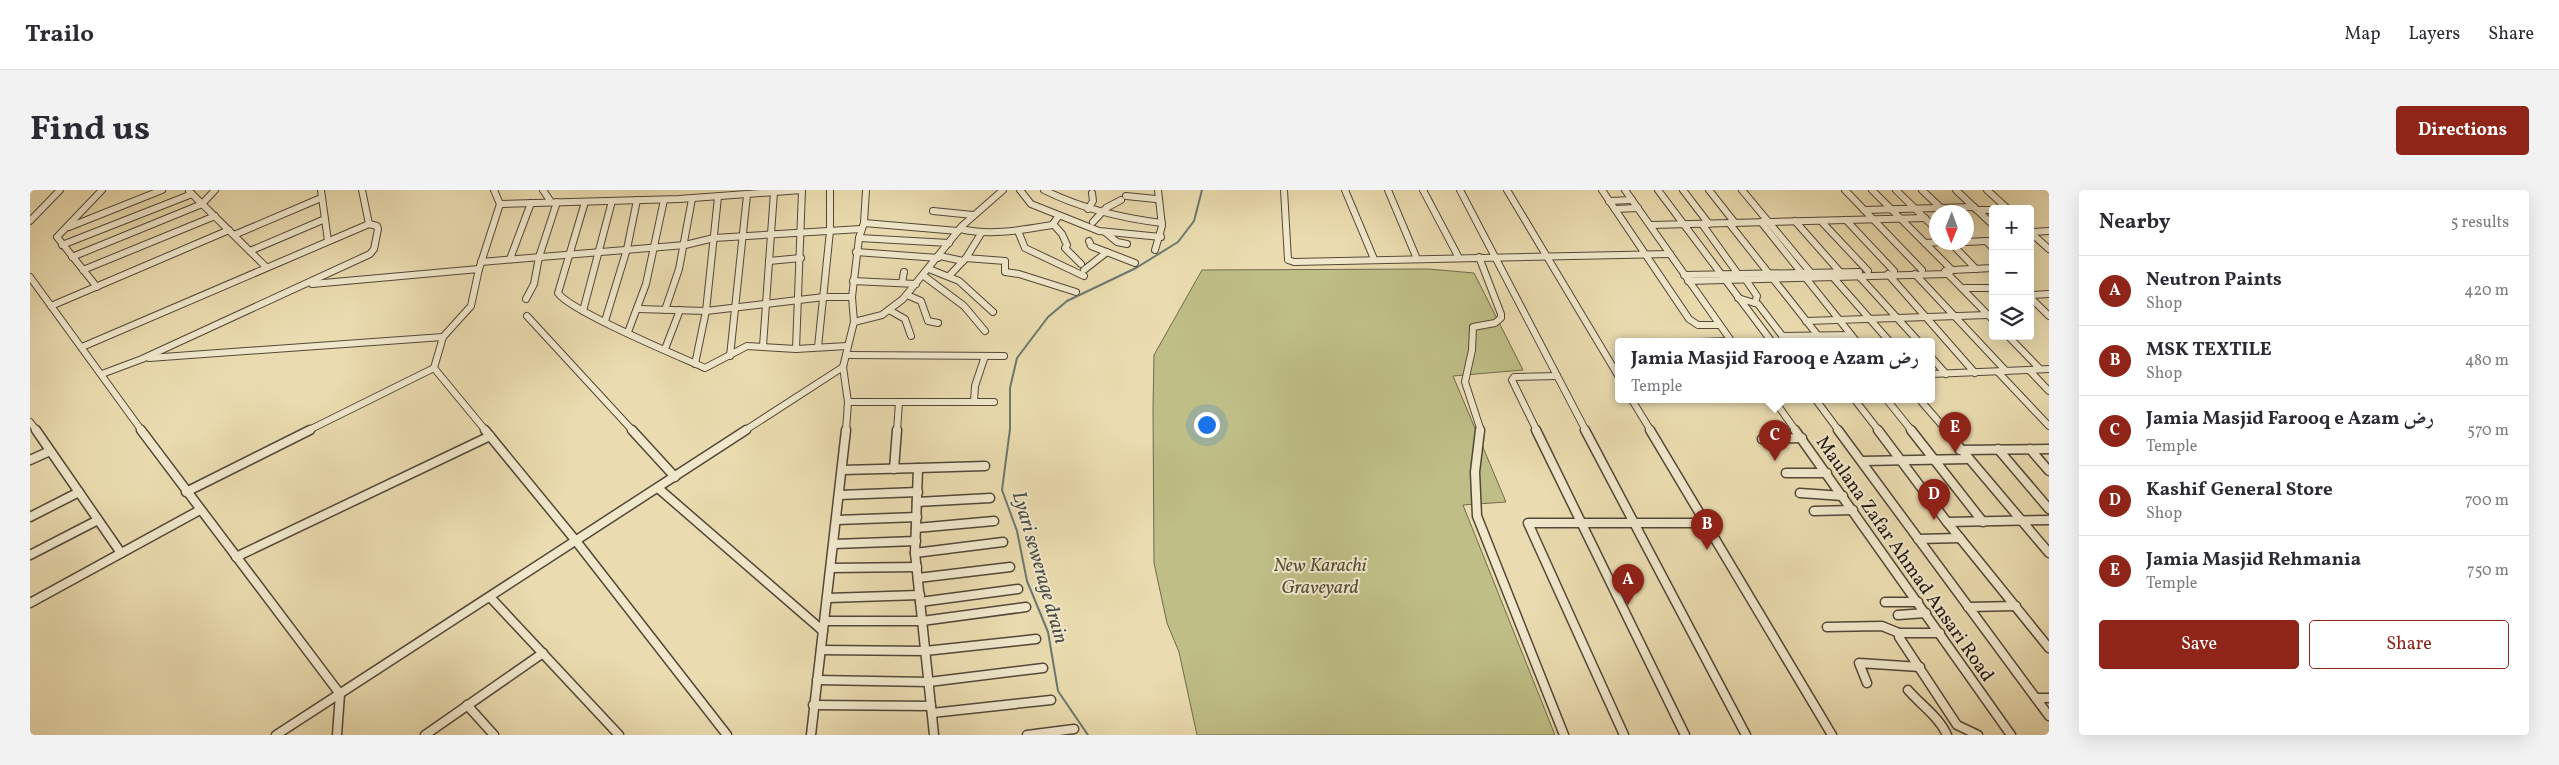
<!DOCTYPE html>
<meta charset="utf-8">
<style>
body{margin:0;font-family:Vollkorn,Amiri,serif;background:#f2f2f3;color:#2b2b33}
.controls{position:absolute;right:15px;top:15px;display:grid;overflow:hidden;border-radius:5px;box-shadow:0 5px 20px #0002}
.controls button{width:45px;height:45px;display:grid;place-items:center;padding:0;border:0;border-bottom:1px solid #e1e1e2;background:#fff;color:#2b2b33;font:25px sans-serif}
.compass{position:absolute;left:1899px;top:15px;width:45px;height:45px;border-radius:50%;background:#fff;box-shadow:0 5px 20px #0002;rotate:181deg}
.you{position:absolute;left:1176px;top:234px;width:18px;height:18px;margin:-12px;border:4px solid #fff;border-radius:50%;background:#1a73e8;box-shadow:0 0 0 8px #1a73e833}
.badge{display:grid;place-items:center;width:32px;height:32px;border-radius:50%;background:#8f2418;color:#fff;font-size:16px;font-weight:700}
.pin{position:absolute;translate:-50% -41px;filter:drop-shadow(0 1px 2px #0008)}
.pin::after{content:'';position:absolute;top:26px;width:18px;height:15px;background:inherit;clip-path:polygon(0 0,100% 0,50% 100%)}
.popup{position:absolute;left:1585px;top:148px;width:320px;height:65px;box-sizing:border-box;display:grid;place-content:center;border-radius:5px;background:#fff;filter:drop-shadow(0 1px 4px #0005);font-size:16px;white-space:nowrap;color:#7c7c81}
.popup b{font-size:19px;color:#2b2b33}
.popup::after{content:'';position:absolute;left:50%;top:100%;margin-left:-10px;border:10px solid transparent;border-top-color:#fff}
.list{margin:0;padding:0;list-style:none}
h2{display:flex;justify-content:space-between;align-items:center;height:65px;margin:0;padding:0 20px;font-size:21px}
h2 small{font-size:16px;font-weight:400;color:#7c7c81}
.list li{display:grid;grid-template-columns:32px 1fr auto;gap:15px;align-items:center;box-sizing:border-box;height:70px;padding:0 20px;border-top:1px solid #e1e1e2}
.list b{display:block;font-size:19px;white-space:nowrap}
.list p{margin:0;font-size:16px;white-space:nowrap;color:#7c7c81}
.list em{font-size:16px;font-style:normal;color:#7c7c81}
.actions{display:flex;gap:10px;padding:15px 20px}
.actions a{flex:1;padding:11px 0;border:1px solid #8f2418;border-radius:5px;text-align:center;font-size:18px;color:#8f2418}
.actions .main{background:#8f2418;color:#fff}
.icon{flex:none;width:28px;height:28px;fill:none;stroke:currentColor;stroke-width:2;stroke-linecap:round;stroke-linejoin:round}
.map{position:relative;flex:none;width:2019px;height:545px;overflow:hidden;border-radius:5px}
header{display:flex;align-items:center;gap:30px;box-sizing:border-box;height:70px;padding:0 25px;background:#fff;border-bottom:1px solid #e1e1e2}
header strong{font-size:24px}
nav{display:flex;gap:28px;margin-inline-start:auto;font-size:18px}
.intro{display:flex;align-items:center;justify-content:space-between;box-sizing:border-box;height:120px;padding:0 30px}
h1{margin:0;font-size:35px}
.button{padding:12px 22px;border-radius:5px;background:#8f2418;color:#fff;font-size:18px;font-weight:700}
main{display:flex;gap:30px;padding:0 30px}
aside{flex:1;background:#fff;border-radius:5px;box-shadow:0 5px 20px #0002}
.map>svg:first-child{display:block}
</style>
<header>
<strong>Trailo</strong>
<nav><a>Map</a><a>Layers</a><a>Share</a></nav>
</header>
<div class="intro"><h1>Find us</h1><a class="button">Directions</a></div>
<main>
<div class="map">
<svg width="2019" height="545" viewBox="0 0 2019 545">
<rect width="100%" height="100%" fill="#eadcb0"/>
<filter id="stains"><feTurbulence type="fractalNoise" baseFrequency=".004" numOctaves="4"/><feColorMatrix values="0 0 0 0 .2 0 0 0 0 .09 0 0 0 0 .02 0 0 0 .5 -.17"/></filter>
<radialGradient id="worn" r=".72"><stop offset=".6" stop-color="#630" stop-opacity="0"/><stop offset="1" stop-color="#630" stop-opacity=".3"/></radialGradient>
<path fill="#bfbe86" stroke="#706a4b" d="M1398 79 1444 83 1493 180 1423 186 1476 312 1433 315 1525 545H1167L1149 462 1137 433 1124 373 1123 218 1124 165 1172 80Z"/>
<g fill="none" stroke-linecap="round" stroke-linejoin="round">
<path stroke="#6a7872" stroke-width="2" d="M1058 545 1028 501 1018 442 997 391 987 341 972 300 980 239V198L987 168 1018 127 1037 111 1106 78 1148 52 1164 31 1172 0"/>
<defs>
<g id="minor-far1">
<path d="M291 0 298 51"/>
<path d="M513 0 521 12"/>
<path d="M990 0 1001 14 1069 41 1131 47"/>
<path d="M1014 0C1052 19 1091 28 1132 33"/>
<path d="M1254 0 1258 70 1264 72 1640 64"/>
<path d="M1315 0 1344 69"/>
<path d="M1358 0 1387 69"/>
<path d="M1393 0 1429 68"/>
<path d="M1430 0 1556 241"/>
<path d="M1477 0 1589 187"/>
<path d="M1572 0 1659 129 1668 135H1689"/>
<path d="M1595 0 1702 152"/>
<path d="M1628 0 1742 152"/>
<path d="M1653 0 1679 34"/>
<path d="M1679 0 1705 33"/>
<path d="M1712 0 1781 83"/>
<path d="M1815 0 1892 80"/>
<path d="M1842 0 1922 80"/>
<path d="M1866 0 1906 39"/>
<path d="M1892 0 1912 19"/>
<path d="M1926 0 1963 35"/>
<path d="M1957 0 1978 19"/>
<path d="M159 1 236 77"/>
<path d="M1096 6 1126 9"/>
<path d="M1579 11 1602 10"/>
<path d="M555 12 528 103C540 121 648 166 675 178L717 156 766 159 817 156"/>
<path d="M470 14 649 9 771 0"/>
<path d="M1058 19 1063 11 1062 3"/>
<path d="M1585 19 1608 18"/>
<path d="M1834 20 1944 17"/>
<path d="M1947 20H1963"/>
<path d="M903 21 943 25"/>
<path d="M1816 30 1864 81"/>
<path d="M0 31 30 0"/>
<path d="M1765 31 1810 82"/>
<path d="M1791 31 1838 81"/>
<path d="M1063 32 1076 18 1091 10"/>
<path d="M1731 32 1827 152"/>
<path d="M834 33 928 41"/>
<path d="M1699 33 1793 152"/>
<path d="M1023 34 1032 44 1037 55 1035 58 1051 74"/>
<path d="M1672 34 1708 84"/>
<path d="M1621 35 1895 28"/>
<path d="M39 37 132 0"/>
<path d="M930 39C961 46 991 40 1022 35L1028 27"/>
<path d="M988 41 995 58 1054 86"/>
<path d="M1075 42 1087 52 1097 54"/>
<path d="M2000 42 2019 59"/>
<path d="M2000 42 2019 41"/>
<path d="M204 45 291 8"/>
<path d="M829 48 919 53"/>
<path d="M1059 51 1061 56 1105 73"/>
<path d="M1963 51H1956L1963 58"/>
<path d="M1920 52 1946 79"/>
<path d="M1936 52 1956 51"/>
<path d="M1895 53 1912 52"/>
<path d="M32 55 162 4"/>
<path d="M1125 60 1132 36 1128 0"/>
<path d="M220 61 295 29"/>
<path d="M826 62 908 68"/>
<path d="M910 66 933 71"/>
<path d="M42 67 172 14 185 0"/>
<path d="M1449 67 1471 124V128L1465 133 1443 137 1442 160 1435 192 1451 241"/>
<path d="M936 68 975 71V82L989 84 1046 102"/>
<path d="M480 69 501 13"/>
<path d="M739 71 771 68"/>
<path d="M451 72 655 55 684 48 831 39"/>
<path d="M899 79 929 91 963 122"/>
<path d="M53 80 185 26"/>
<path d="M1054 80 1077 62"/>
<path d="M1915 81 1963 130"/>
<path d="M1858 84 1945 183"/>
<path d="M1885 84 1976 181"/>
<path d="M1654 85 1829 82"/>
<path d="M1828 85 1889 152"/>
<path d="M894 86 934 116 955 141"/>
<path d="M919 86 936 68 952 42"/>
<path d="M1802 86 1860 152"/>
<path d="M0 87 112 241"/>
<path d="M1716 90 1727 106 1725 113"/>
<path d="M823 91 886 94"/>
<path d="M1658 91 1918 84 1922 80 1963 78"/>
<path d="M872 93 874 82"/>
<path d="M282 94 449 79"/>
<path d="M67 97 27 47 72 0"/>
<path d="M1932 98H1958"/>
<path d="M877 105 891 111 898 131 908 133"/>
<path d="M2000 105 2019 104"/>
<path d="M2000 107 2019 126"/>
<path d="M1708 108 1728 114 1757 152"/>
<path d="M496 109 504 94 509 67 527 12"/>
<path d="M21 116 199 40"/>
<path d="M609 119 676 121 794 107H822"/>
<path d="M635 120 649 79 662 9"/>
<path d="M859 120 875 129 881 146"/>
<path d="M553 121 582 11"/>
<path d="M497 126 603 241"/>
<path d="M575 131 597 59 607 10"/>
<path d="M1776 131 1958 125"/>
<path d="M824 132 852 125 873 109 932 36 973 0"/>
<path d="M598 142 616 94 634 10"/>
<path d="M1752 146 1821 145"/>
<path d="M1978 146 2010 179"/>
<path d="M1669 152 1700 151"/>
<path d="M733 156 744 2"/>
<path d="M52 157 339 34"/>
<path d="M788 157 800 41V0"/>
<path d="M635 159 650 120"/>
<path d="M766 159 772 0"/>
<path d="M816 165 974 166"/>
<path d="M700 166 717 5"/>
<path d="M1901 167 1916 184"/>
<path d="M119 168 413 147"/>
<path d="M665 174 676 121 688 7"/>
<path d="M1999 180 2019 201"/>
<path d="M1968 182 2019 236"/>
<path d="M72 184 112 169 340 64 344 59 348 39 347 36 339 34 332 0"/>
<path d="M1901 184 2019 179"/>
<path d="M1602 210 1621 241"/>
<path d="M1744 210 1766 241"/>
<path d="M1786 210 1809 241"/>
<path d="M1825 210 1849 241"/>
<path d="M1857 210 1882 241"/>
<path d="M1890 210 1917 241"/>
<path d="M818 212H964"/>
<path d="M944 212 945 196 955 166"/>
<path d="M0 232 7 241"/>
<path d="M277 241 404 178"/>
<path d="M456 241 404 178 413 147 441 116 449 79 470 14 464 0"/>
<path d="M714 241 813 177"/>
<path d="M816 241 818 212 813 177 824 132 822 107 829 48 834 33 836 0"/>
<path d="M867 241 869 212"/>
<path d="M1507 241 1482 190 1484 187 1527 186"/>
</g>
<g id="minor">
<path d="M6 240 91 363"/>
<path d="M111 240 310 504 307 545"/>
<path d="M455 240 546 351 697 545"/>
<path d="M602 240 645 287"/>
<path d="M1450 240 1445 282 1447 326 1534 545"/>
<path d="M1506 240 1655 545"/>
<path d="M1555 240 1716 545"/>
<path d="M1620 240 1802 545"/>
<path d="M1765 240 1981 545"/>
<path d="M1808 240 2019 526"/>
<path d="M1848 240 1917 332 2019 458"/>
<path d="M1881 240 1953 332"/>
<path d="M1915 240 2019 363"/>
<path d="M1732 249 1772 248"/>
<path d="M1968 259 2019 319"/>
<path d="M2000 259 2019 281"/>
<path d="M1930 260 2019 259"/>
<path d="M0 270 20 261"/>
<path d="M1832 271 1938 269"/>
<path d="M888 278 955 276"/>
<path d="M864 279 867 240"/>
<path d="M812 280 888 278 885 363 904 545"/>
<path d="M1756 283H1797"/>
<path d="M628 298 793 441"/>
<path d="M156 302 280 240"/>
<path d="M1770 303 1813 306"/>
<path d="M809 305 888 302"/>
<path d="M887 312 960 308"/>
<path d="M1784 321 1823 320"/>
<path d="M0 327 49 302"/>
<path d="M807 330 887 327"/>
<path d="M1917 332 2019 330"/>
<path d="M886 338 964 331"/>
<path d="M1888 349 1930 348"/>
<path d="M804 354 886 351"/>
<path d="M885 363 973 352"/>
<path d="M0 365 68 330"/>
<path d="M206 367 460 246"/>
<path d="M801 378 887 377"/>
<path d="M888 388 980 377"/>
<path d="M460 407 589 545"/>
<path d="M798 408 890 405"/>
<path d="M890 412 988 399"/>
<path d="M1855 412H1888"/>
<path d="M0 413 170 320"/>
<path d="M1938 417 1986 416"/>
<path d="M1868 425 1896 423"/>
<path d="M795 431H892L996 417"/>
<path d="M1797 437 1852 436 1869 443"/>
<path d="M1910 443H1869V447L1927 535 1948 545"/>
<path d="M791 460 895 461 1006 449"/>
<path d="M787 490 899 492 1013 478"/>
<path d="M1837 493 1829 473 1890 477"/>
<path d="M1878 500C1891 515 1909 527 1917 545"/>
<path d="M2006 508H2019"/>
<path d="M437 515 464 545"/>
<path d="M783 515 901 516"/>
<path d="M902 523 1021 510"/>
<path d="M246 545 716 240"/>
<path d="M395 545 513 463"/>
<path d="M781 545 816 240"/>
<path d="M997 545 1044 539"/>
<path d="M1594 545 1498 333H1676"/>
</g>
</defs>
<use href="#minor-far1" stroke="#534738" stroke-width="8"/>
<use href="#minor" stroke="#534738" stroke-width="11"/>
<use href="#minor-far1" stroke="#f1e8cc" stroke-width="6"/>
<use href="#minor" stroke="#f1e8cc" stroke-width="8"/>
</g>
<g text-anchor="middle" stroke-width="4" stroke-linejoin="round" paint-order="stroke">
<g font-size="19" fill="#211510" stroke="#f1e8cc">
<text transform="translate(1876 368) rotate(55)" y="7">Maulana Zafar Ahmad Ansari Road</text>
</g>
<g font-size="19" font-style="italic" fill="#585039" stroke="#f1e8cc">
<text x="1290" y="381">New Karachi<tspan x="1290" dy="22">Graveyard</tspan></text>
</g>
<g font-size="20" font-style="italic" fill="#4b4f49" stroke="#f1e8cc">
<text transform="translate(1011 377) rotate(74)" y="7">Lyari sewerage drain</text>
</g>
</g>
<rect width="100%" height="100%" filter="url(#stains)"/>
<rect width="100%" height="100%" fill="url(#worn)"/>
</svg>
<div class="controls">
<button>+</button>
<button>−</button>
<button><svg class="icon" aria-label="layers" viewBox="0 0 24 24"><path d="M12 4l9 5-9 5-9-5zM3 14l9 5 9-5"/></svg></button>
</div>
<svg class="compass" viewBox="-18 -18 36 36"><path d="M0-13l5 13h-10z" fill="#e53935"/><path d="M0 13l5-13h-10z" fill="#7c7c81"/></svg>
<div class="you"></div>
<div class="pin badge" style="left:1598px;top:415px">A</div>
<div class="pin badge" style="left:1677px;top:360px">B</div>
<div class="pin badge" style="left:1745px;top:271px">C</div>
<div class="popup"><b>Jamia Masjid Farooq e Azam رض</b>Temple</div>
<div class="pin badge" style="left:1904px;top:330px">D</div>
<div class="pin badge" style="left:1925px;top:263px">E</div>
</div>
<aside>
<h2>Nearby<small>5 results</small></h2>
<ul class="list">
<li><span class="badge">A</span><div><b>Neutron Paints</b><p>Shop</p></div><em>420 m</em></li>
<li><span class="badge">B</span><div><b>MSK TEXTILE</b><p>Shop</p></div><em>480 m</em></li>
<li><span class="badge">C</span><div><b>Jamia Masjid Farooq e Azam رض</b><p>Temple</p></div><em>570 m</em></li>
<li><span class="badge">D</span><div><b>Kashif General Store</b><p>Shop</p></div><em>700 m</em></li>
<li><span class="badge">E</span><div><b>Jamia Masjid Rehmania</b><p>Temple</p></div><em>750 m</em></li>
</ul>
<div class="actions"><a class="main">Save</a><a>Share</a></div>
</aside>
</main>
